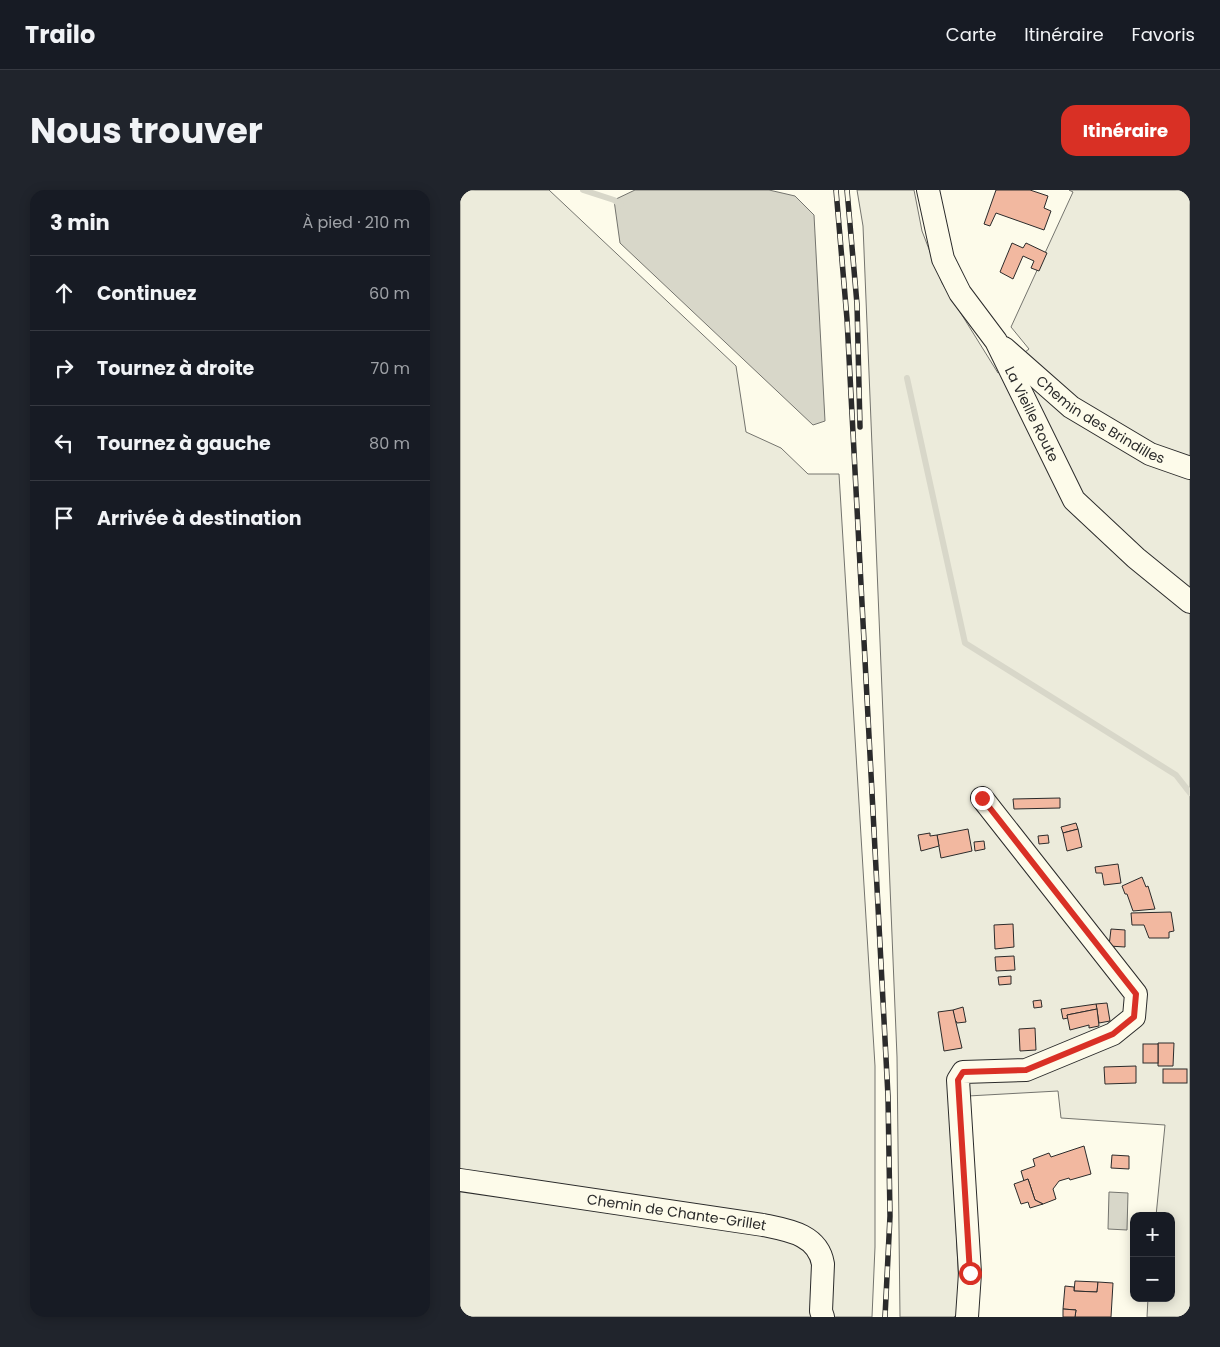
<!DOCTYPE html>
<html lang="fr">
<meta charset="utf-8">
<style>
body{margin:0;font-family:Poppins,sans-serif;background:#20242c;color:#f1f3f6}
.controls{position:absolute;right:15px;bottom:15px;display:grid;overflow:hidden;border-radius:10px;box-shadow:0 2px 12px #0003}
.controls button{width:45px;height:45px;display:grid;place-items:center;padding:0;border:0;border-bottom:1px solid #363941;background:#171b24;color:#f1f3f6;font:25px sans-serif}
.stop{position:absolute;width:15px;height:15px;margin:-11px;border:4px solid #d93025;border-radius:50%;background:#fff}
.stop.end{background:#d93025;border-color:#fff;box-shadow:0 1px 5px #0008}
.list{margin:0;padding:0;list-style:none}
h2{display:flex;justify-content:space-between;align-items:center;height:65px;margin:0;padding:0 20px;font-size:21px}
h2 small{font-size:16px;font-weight:400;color:#9ea1a6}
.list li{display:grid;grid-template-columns:32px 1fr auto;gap:15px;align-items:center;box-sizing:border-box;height:75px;padding:0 20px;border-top:1px solid #363941}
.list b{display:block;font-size:19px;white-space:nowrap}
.list em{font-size:16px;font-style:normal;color:#9ea1a6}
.icon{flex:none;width:28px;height:28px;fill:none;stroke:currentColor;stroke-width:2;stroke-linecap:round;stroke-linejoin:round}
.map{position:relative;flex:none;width:730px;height:1127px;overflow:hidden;border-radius:15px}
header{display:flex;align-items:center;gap:30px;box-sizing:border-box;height:70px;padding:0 25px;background:#171b24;border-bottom:1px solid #363941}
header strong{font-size:24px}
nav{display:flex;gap:28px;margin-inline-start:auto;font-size:18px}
.intro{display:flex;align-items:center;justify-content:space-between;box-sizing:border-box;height:120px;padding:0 30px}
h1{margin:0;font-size:35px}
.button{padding:12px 22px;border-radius:15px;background:#d93025;color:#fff;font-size:18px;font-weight:700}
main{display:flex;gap:30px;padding:0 30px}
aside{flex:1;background:#171b24;border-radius:15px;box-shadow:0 2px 12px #0003}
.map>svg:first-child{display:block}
</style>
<header>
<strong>Trailo</strong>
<nav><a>Carte</a><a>Itinéraire</a><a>Favoris</a></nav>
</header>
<div class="intro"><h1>Nous trouver</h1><a class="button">Itinéraire</a></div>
<main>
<aside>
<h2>3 min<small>À pied · 210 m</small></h2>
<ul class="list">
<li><svg class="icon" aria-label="ahead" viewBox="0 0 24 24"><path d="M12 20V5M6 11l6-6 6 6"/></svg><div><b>Continuez</b></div><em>60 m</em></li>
<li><svg class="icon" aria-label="right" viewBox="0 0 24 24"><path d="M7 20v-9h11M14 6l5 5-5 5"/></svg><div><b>Tournez à droite</b></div><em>70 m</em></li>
<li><svg class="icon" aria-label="left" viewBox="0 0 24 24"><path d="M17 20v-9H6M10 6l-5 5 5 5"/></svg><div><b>Tournez à gauche</b></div><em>80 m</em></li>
<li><svg class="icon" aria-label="arrive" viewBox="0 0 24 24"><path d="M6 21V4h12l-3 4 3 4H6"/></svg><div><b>Arrivée à destination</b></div></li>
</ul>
</aside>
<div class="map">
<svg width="730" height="1127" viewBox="0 0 730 1127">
<rect width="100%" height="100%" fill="#fdfbea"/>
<g fill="#ecebdb" stroke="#74746e">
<path d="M0 0H89L276 176 286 242 321 258 348 284H379L415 876V1057L412 1127H0Z"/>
<path d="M397 0H454L462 41 482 93 538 183 569 159 551 137 613 2 609 0H730V1127H687L688 1108H711V1026H696L705 935 601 928 598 901 490 907 500 1121 494 1127H440L437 867 403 36Z"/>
</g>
<g fill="#d8d7c9" stroke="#74746e">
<path d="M175 0H309L335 6 354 25 365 231 353 235 160 53 154 10Z"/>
<path d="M649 1002 668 1003 667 1040 648 1039Z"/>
</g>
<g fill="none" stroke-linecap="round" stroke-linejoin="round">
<g stroke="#d8d7c9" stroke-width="6">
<path d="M123 0 154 10 161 15"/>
<path d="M447 188 505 453 716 585 730 603"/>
</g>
</g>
<g fill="#f2b8a0" stroke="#2b2b2b">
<path d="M536 0H570L588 6 584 18 591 21 584 40 536 23 530 36 524 34Z"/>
<path d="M552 53 563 58 566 53 587 63 579 81 571 78 574 71 563 66 553 89 540 82Z"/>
<path d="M600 608V618L554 619 553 609Z"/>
<path d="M616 633 618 639 603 643 601 637Z"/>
<path d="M508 639 512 661 481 668 477 645Z"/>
<path d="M618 639 622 657 607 661 603 643Z"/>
<path d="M470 643V646L477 645 479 656 461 661 458 645Z"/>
<path d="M588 645 589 653 579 654 578 646Z"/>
<path d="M524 651 525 659 515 661 514 652Z"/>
<path d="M658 674 661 693 644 695 642 683H636L635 677Z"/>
<path d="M682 687 686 697 688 696 695 719 673 721 667 704H665L662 696Z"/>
<path d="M711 722 714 741 709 742V748H689L684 735H672L671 723Z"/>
<path d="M553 734 554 757 535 759 534 735Z"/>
<path d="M651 739 665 740V757L649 756Z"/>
<path d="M554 766 555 780 536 781 535 767Z"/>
<path d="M551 786V794L539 795 538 787Z"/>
<path d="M581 810 582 817 574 818 573 811Z"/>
<path d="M647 813 650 831 639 833 636 814Z"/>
<path d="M636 814 637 819 607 825 608 828 603 829 601 819Z"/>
<path d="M503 817 506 832 497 833 496 831H495L493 820Z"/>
<path d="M637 819 639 836 629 838V835L610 840 607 825Z"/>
<path d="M493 820 502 858 484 861 478 822Z"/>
<path d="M575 838 576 860 560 861 559 839Z"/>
<path d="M698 853H714L713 876H698Z"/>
<rect x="683" y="854" width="15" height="19"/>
<path d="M676 876V893L645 894 644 877Z"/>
<rect x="703" y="879" width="24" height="14"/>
<path d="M624 956 631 984 610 990 609 988 599 991 593 999 596 1009 583 1014 575 1010 568 989 564 991 561 981 575 976 573 969 589 963 591 967Z"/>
<path d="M652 965 669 966V979L651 978Z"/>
<path d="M568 989 575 1010 583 1014 570 1018 568 1012 561 1014 554 994Z"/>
<path d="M615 1091 638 1092 637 1102 614 1101Z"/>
<path d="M638 1092 653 1093 651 1127H615L616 1120 603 1119 605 1096 614 1097V1101L637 1102Z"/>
<path d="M603 1119 616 1120 615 1127H603Z"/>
</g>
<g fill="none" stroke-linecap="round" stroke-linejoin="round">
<defs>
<g id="minor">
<path id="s1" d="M468 0 483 69 500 103 536 151 614 310 676 368 730 412"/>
<path id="s2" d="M544 158 611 217 690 264 730 278"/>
<path id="s3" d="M0 990 303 1035C327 1040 358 1044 363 1074L361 1121 363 1127"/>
<path d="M507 1127 510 1083 498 890 503 882 566 880 653 844 674 827 676 804 522 608"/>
</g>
</defs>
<use href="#minor" stroke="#2b2b2b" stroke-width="24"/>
<use href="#minor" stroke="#fdfbea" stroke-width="22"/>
<defs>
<g id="rail">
<path d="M376 0 387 129 428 906 430 1026 425 1127"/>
<path d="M387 0 397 114 400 237"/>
</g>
</defs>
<use href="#rail" stroke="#2b2b2b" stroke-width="5.5"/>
<use href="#rail" stroke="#fdfbea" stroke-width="4" stroke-dasharray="11" stroke-linecap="butt"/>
</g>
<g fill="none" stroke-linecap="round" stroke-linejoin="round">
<path stroke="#d93025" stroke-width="6" d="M510 1083 498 890 503 882 566 880 653 844 674 827 676 804 522 608"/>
</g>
<g text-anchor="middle" stroke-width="4" stroke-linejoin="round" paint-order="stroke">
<g font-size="14" fill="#2b2b2b" stroke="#fdfbea">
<text dy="5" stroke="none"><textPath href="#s1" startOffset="250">La Vieille Route</textPath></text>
<text dy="5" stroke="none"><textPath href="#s2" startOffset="121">Chemin des Brindilles</textPath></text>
<text dy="5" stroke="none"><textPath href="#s3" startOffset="219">Chemin de Chante-Grillet</textPath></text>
</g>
</g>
</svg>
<div class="controls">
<button>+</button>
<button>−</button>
</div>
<div class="stop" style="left:510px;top:1083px"></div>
<div class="stop end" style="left:522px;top:608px"></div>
</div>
</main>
